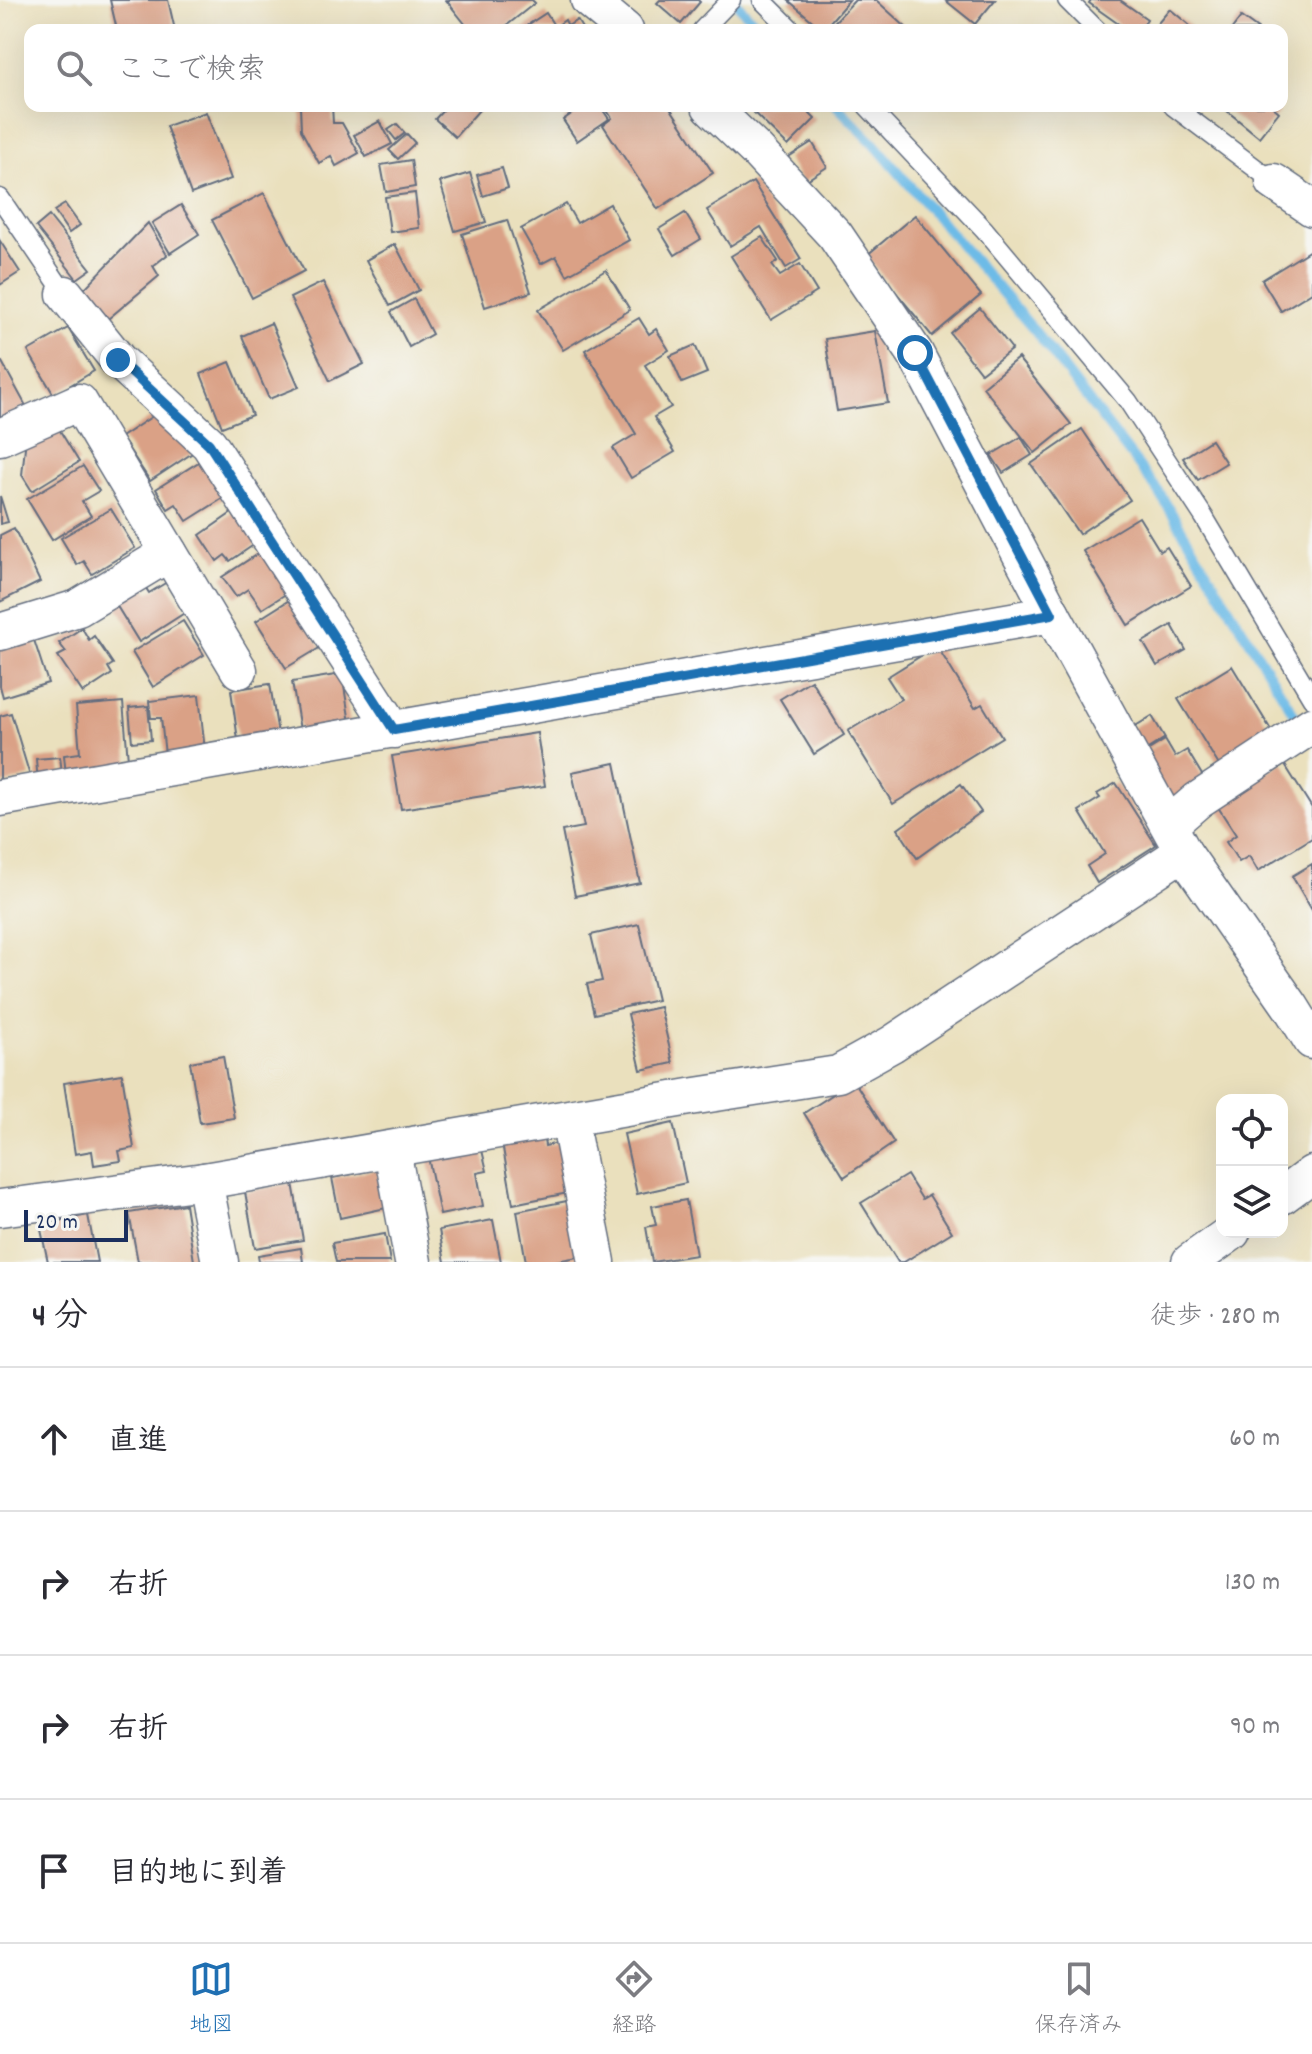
<!DOCTYPE html>
<html lang="ja">
<meta charset="utf-8">
<style>
body{margin:0;font-family:Dekko,"Klee One",sans-serif;background:#f2f2f3;color:#2b2b33}
.controls{position:absolute;right:24px;bottom:24px;display:grid;overflow:hidden;border-radius:16px;box-shadow:0 8px 32px #0002}
.controls button{width:72px;height:72px;display:grid;place-items:center;padding:0;border:0;border-bottom:2px solid #e1e1e2;background:#fff;color:#2b2b33;font:40px sans-serif}
.scale{position:absolute;left:24px;bottom:20px;width:104px;box-sizing:border-box;padding-left:8px;border:4px solid #1b2f5e;border-top:0;font-size:22px;line-height:28px;white-space:nowrap;color:#1b2f5e;-webkit-text-stroke:6px #f6f6f2;paint-order:stroke}
.stop{position:absolute;width:24px;height:24px;margin:-18px;border:6px solid #1f6fb2;border-radius:50%;background:#fff}
.stop.end{background:#1f6fb2;border-color:#fff;box-shadow:0 2px 8px #0008}
.list{margin:0;padding:0;list-style:none}
h2{display:flex;justify-content:space-between;align-items:center;height:104px;margin:0;padding:0 32px;font-size:34px}
h2 small{font-size:26px;font-weight:400;color:#7c7c81}
.list li{display:grid;grid-template-columns:52px 1fr auto;gap:24px;align-items:center;box-sizing:border-box;height:144px;padding:0 32px;border-top:2px solid #e1e1e2}
.list b{display:block;font-size:30px;white-space:nowrap}
.list em{font-size:26px;font-style:normal;color:#7c7c81}
.icon{flex:none;width:44px;height:44px;fill:none;stroke:currentColor;stroke-width:2;stroke-linecap:round;stroke-linejoin:round}
.map{position:relative;flex:none;width:1312px;height:1262px;overflow:hidden}
.search{position:absolute;background:#fff;box-shadow:0 8px 32px #0002;left:24px;right:24px;top:24px;height:88px;display:flex;align-items:center;gap:20px;box-sizing:border-box;padding:0 28px;border-radius:16px;color:#7c7c81;font-size:30px}
.sheet{height:680px;background:#fff}
nav{display:flex;justify-content:space-around;align-items:center;box-sizing:border-box;height:112px;border-top:2px solid #e1e1e2;background:#fff;font-size:22px;color:#7c7c81}
nav a{display:grid;justify-items:center;gap:4px}
nav .on{color:#1f6fb2}
.map>svg:first-child{display:block}
</style>
<div class="map">
<svg width="1312" height="1262" viewBox="0 0 1312 1262">
<rect width="100%" height="100%" fill="#f6f6f2"/>
<filter id="ink" filterUnits="userSpaceOnUse"><feTurbulence type="fractalNoise" baseFrequency=".0125" numOctaves="2"/><feDisplacementMap in="SourceGraphic" scale="16" xChannelSelector="R" yChannelSelector="G"/><feConvolveMatrix kernelMatrix="1 2 1 2 8 2 1 2 1" color-interpolation-filters="sRGB"/></filter>
<filter id="wash" filterUnits="userSpaceOnUse"><feTurbulence type="fractalNoise" baseFrequency=".006" numOctaves="4" result="noise"/><feDisplacementMap in="SourceGraphic" scale="32" xChannelSelector="R" yChannelSelector="G"/><feGaussianBlur stdDeviation="1.8" result="paint"/><feColorMatrix in="noise" values="0 0 0 0 0 0 0 0 0 0 0 0 0 0 0 0 0 1.4 0 .05"/><feComposite in="paint" operator="in"/></filter>
<g filter="url(#wash)">
<rect width="100%" height="100%" fill="#eae0bd"/>
<g fill="none" stroke-linecap="round" stroke-linejoin="round">
<g stroke="#6dbbe7" stroke-width="10">
<path d="M733 0 762 30"/>
<path d="M837 106 875 145 1034 330 1159 492 1302 727"/>
</g>
</g>
<g id="blocks">
<g fill="#daa186">
<path d="M110 0H168L175 30H117Z"/>
<path d="M446 0H532L535 3 501 30H470Z"/>
<path d="M660 0H698L700 2 681 24 657 3Z"/>
<path d="M788 0H849L823 30Z"/>
<path d="M855 0H876L909 30H827Z"/>
<path d="M945 0H995L975 24Z"/>
<path d="M1091 0H1120L1147 19 1140 30H1127L1089 3Z"/>
<path d="M1170 9 1195 30H1152Z"/>
<path d="M546 13 555 27 565 20 568 26 577 20 583 30H520Z"/>
<path d="M1241 17 1259 30H1231Z"/>
<path d="M300 106H332L333 123H342L359 153 336 166 331 156 319 163 301 130Z"/>
<path d="M447 106H477L480 109 455 137 435 119Z"/>
<path d="M583 106H600L609 119 577 141 563 120Z"/>
<path d="M604 106H669L713 173 658 209 603 125 612 118Z"/>
<path d="M747 106H802L815 119 788 146Z"/>
<path d="M1221 106H1272L1279 112 1259 137Z"/>
<path d="M206 112 231 179 191 194 166 126Z"/>
<path d="M380 121 392 144 366 157 354 135Z"/>
<path d="M397 124 405 133 396 140 388 130Z"/>
<path d="M407 134 415 143 398 159 389 150Z"/>
<path d="M812 142 827 167 802 183 787 158Z"/>
<path d="M411 160 415 187 386 192 381 165Z"/>
<path d="M502 168 508 188 483 196 477 175Z"/>
<path d="M470 173 486 222 455 231 440 182Z"/>
<path d="M753 182 801 259 786 268 761 227 730 246 707 210Z"/>
<path d="M264 193 304 271 252 298 212 220Z"/>
<path d="M415 193 419 228 390 232 385 197Z"/>
<path d="M65 204 80 225 69 233 54 211Z"/>
<path d="M566 204 577 223 610 204 629 240 567 275 556 256 541 264 521 229Z"/>
<path d="M181 205 199 234 170 253 152 223Z"/>
<path d="M685 213 701 239 675 255 659 229Z"/>
<path d="M915 215 981 295 932 336 866 256Z"/>
<path d="M49 216 91 269 77 279 36 227Z"/>
<path d="M507 220 531 292 485 307 462 234Z"/>
<path d="M148 223 167 255 153 266 159 276 102 324 81 292Z"/>
<path d="M762 237 778 261 772 265 780 276 800 264 817 292 771 320 731 256Z"/>
<path d="M0 241 20 272 0 285Z"/>
<path d="M395 244 419 290 390 306 366 260Z"/>
<path d="M1312 249V292L1281 311 1262 280Z"/>
<path d="M606 270 630 310 563 350 538 310Z"/>
<path d="M323 282 364 364 330 381 290 298Z"/>
<path d="M414 299 432 334 409 347 391 312Z"/>
<path d="M980 308 1012 349 981 373 950 333Z"/>
<path d="M639 318 649 334 656 329 669 350 645 365 671 407 654 417 675 452 631 478 613 448 636 434 585 350Z"/>
<path d="M271 323 299 387 269 399 242 336Z"/>
<path d="M68 328 94 371 54 395 28 351Z"/>
<path d="M875 331 888 403 837 411 825 339Z"/>
<path d="M695 345 707 373 682 383 670 356Z"/>
<path d="M1018 358 1071 424 1035 453 983 387Z"/>
<path d="M2 362 26 406 0 421V363Z"/>
<path d="M230 362 252 415 222 427 201 374Z"/>
<path d="M165 408 194 452 150 481 121 437Z"/>
<path d="M54 421 79 462 32 491 22 475 26 438Z"/>
<path d="M1082 429 1130 500 1079 534 1031 464Z"/>
<path d="M1021 437 1032 455 1003 473 991 455Z"/>
<path d="M1211 440 1226 463 1198 480 1183 458Z"/>
<path d="M202 460 225 497 187 521 176 504 168 509 156 489Z"/>
<path d="M83 466 99 491 82 501 91 516 52 540 27 499Z"/>
<path d="M0 496 8 522 0 524Z"/>
<path d="M239 508 261 540 230 561 225 555 217 561 200 535Z"/>
<path d="M111 509 135 548 92 574 84 561 77 565 61 538Z"/>
<path d="M1139 517 1160 551 1167 547 1191 586 1128 625 1083 551Z"/>
<path d="M14 528 40 582 0 602V535Z"/>
<path d="M265 549 292 590 262 609 248 589 236 597 222 577Z"/>
<path d="M167 582 186 612 139 642 115 603 144 585 149 593Z"/>
<path d="M291 599 321 647 286 668 256 621Z"/>
<path d="M183 621 204 655 153 687 132 652Z"/>
<path d="M1172 625 1186 650 1157 666 1143 642Z"/>
<path d="M82 628 89 640 94 636 113 664 108 667 112 674 83 693 58 656 66 652 59 643Z"/>
<path d="M34 640 48 683 3 697 0 686V650Z"/>
<path d="M937 646 975 708 982 704 1002 737 893 804 848 731 901 699 887 677Z"/>
<path d="M1232 666 1274 735 1220 767 1178 699Z"/>
<path d="M342 674 350 723 300 730 292 682Z"/>
<path d="M811 680 844 735 814 754 780 699Z"/>
<path d="M270 684 278 734 238 740 231 690Z"/>
<path d="M199 695 205 751 165 755 161 718H151L149 701Z"/>
<path d="M123 702 129 771 66 776 64 755 80 753 76 706Z"/>
<path d="M148 706 151 740 132 742 129 708Z"/>
<path d="M11 713 30 776 0 785V716Z"/>
<path d="M1152 716 1165 738 1143 752 1129 730Z"/>
<path d="M537 733 545 786 401 809 392 756Z"/>
<path d="M1165 740 1175 757 1187 750 1205 780 1167 804 1144 753Z"/>
<path d="M60 757 63 780 38 783 36 759Z"/>
<path d="M1283 762 1312 808V838L1258 871 1249 856 1239 862 1226 842 1236 835 1216 804Z"/>
<path d="M615 763 640 883 575 896 562 831 584 827 572 772Z"/>
<path d="M1116 783 1156 845 1097 883 1087 866 1105 854 1079 811 1100 798 1097 794Z"/>
<path d="M961 784 981 812 917 858 898 829Z"/>
<path d="M1312 864V910L1292 876Z"/>
<path d="M639 924 657 1000 594 1014 587 984 602 981 591 935Z"/>
<path d="M660 1007 673 1063 641 1070 628 1014Z"/>
<path d="M223 1056 234 1118 200 1123 190 1062Z"/>
<path d="M122 1074 134 1148 119 1151 121 1161 94 1165 92 1151 75 1154 64 1083Z"/>
<path d="M854 1081 894 1143 844 1177 804 1113Z"/>
<path d="M673 1123 686 1183 637 1194 624 1134Z"/>
<path d="M543 1135 545 1146 562 1142 573 1192 513 1204 502 1143Z"/>
<path d="M481 1146 487 1171 477 1173 483 1206 440 1215 428 1157Z"/>
<path d="M378 1169 386 1208 340 1218 332 1178Z"/>
<path d="M907 1175 922 1199 929 1195 952 1232 904 1262H898L861 1203Z"/>
<path d="M293 1183 303 1240 255 1248 245 1192Z"/>
<path d="M572 1200 583 1256 551 1262H526L517 1211Z"/>
<path d="M686 1200 696 1255 652 1262 646 1227 656 1225 652 1206Z"/>
<path d="M185 1204 194 1261 138 1262 129 1213Z"/>
<path d="M88 1215 97 1262H48L40 1225Z"/>
<path d="M493 1220 501 1262H445L439 1230Z"/>
<path d="M385 1234 390 1262H336L332 1243Z"/>
<path d="M301 1248 303 1262H259L258 1255Z"/>
</g>
</g>
</g>
<g filter="url(#ink)">
<use href="#blocks" fill-opacity="0" stroke="#636d7f" stroke-width="2"/>
<g fill="none" stroke-linecap="round" stroke-linejoin="round">
<defs>
<g id="lane">
<path d="M762 0 792 30"/>
<path d="M1067 0 1097 30"/>
<path d="M702 30 731 0"/>
<path d="M867 106 984 229 1128 401 1204 517 1312 698"/>
<path d="M1173 106 1274 182"/>
<path d="M0 198 65 294"/>
</g>
<g id="street">
<path d="M589 0 625 30"/>
<path d="M710 106 756 150 835 235 915 353 1052 614 1183 852 1291 1007 1312 1041"/>
<path d="M1274 182 1312 208"/>
<path d="M65 294 118 360 209 444 394 730"/>
<path d="M0 437 79 402 239 670"/>
<path d="M0 632 78 608 169 553"/>
<path d="M0 798 1052 614"/>
<path d="M1169 825 1198 800 1312 725"/>
<path d="M569 1119 597 1262"/>
<path d="M392 1150 413 1262"/>
<path d="M204 1181 220 1262"/>
<path d="M1282 1196 1312 1174"/>
<path d="M0 1208 204 1181 690 1097 838 1074 892 1044 1183 852"/>
<path d="M1190 1262 1232 1232"/>
</g>
</defs>
<use href="#lane" stroke="#636d7f" stroke-width="21"/>
<use href="#street" stroke="#636d7f" stroke-width="39"/>
<use href="#lane" stroke="#fff" stroke-width="18"/>
<use href="#street" stroke="#fff" stroke-width="36"/>
</g>
</g>
<g fill="none" stroke-linecap="round" stroke-linejoin="round" filter="url(#ink)">
<path stroke="#1f6fb2" stroke-width="10" d="M118 360 209 444 394 730 1052 614 915 353"/>
</g>
</svg>
<div class="controls">
<button><svg class="icon" aria-label="locate" viewBox="0 0 24 24"><circle cx="12" cy="12" r="6"/><path d="M12 2v4M12 18v4M2 12h4M18 12h4"/></svg></button>
<button><svg class="icon" aria-label="layers" viewBox="0 0 24 24"><path d="M12 4l9 5-9 5-9-5zM3 14l9 5 9-5"/></svg></button>
</div>
<div class="scale">20 m</div>
<div class="stop" style="left:915px;top:353px"></div>
<div class="stop end" style="left:118px;top:360px"></div>
<div class="search"><svg class="icon" aria-label="search" viewBox="0 0 24 24"><circle cx="10" cy="10" r="6"/><path d="M15 15l6 6"/></svg>ここで検索</div>
</div>
<section class="sheet">
<h2>4 分<small>徒歩 · 280 m</small></h2>
<ul class="list">
<li><svg class="icon" aria-label="ahead" viewBox="0 0 24 24"><path d="M12 20V5M6 11l6-6 6 6"/></svg><div><b>直進</b></div><em>60 m</em></li>
<li><svg class="icon" aria-label="right" viewBox="0 0 24 24"><path d="M7 20v-9h11M14 6l5 5-5 5"/></svg><div><b>右折</b></div><em>130 m</em></li>
<li><svg class="icon" aria-label="right" viewBox="0 0 24 24"><path d="M7 20v-9h11M14 6l5 5-5 5"/></svg><div><b>右折</b></div><em>90 m</em></li>
<li><svg class="icon" aria-label="arrive" viewBox="0 0 24 24"><path d="M6 21V4h12l-3 4 3 4H6"/></svg><div><b>目的地に到着</b></div></li>
</ul>
</section>
<nav>
<a class="on"><svg class="icon" aria-label="map" viewBox="0 0 24 24"><path d="M3 6l6-2 6 2 6-2v14l-6 2-6-2-6 2zM9 4v14M15 6v14"/></svg>地図</a>
<a><svg class="icon" aria-label="directions" viewBox="0 0 24 24"><path d="M12 3l9 9-9 9-9-9zM9 14v-3h6M13 9l2 2-2 2"/></svg>経路</a>
<a><svg class="icon" aria-label="saved" viewBox="0 0 24 24"><path d="M7 4h10v16l-5-4-5 4z"/></svg>保存済み</a>
</nav>
